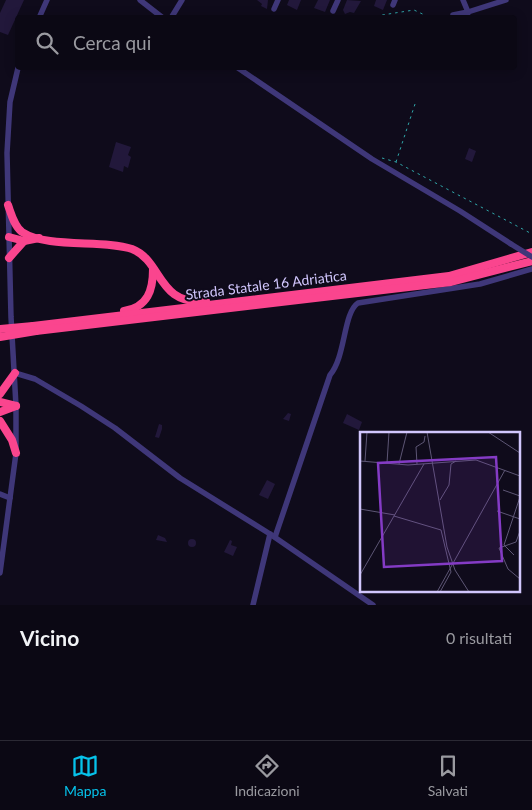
<!DOCTYPE html>
<html lang="it">
<style>
body{margin:0;font-family:Lato,sans-serif;background:#191622;color:#f1f3f6}
.list{margin:0;padding:0;list-style:none}
h2{display:flex;justify-content:space-between;align-items:center;height:65px;margin:0;padding:0 20px;font-size:21px}
h2 small{font-size:16px;font-weight:400;color:#9a9aa0}
.icon{flex:none;width:28px;height:28px;fill:none;stroke:currentColor;stroke-width:2;stroke-linecap:round;stroke-linejoin:round}
.map{position:relative;flex:none;width:532px;height:605px;overflow:hidden}
.search{position:absolute;background:#0b0814;box-shadow:0 2px 12px #0003;left:15px;right:15px;top:15px;height:55px;display:flex;align-items:center;gap:12px;box-sizing:border-box;padding:0 18px;border-radius:5px;color:#9a9aa0;font-size:19px}
.sheet{height:135px;background:#0b0814}
nav{display:flex;justify-content:space-around;align-items:center;box-sizing:border-box;height:70px;border-top:1px solid #2b2934;background:#0b0814;font-size:14px;color:#9a9aa0}
nav a{display:grid;justify-items:center;gap:2px}
nav .on{color:#06c2ea}
.map>svg:first-child{display:block}
</style>
<div class="map">
<svg width="532" height="605" viewBox="0 0 532 605">
<rect width="100%" height="100%" fill="#0f0b1b"/>
<g fill="#22183b">
<path d="M6 0H24L8 35 0 32V13Z"/>
<path d="M257 0H268L267 9 261 6 262 4Z"/>
<path d="M289 0H301L297 10 287 5Z"/>
<path d="M318 0H330L325 12 314 8Z"/>
<path d="M347 0 361 1 354 13 350 12 345 14 343 10Z"/>
<path d="M376 0H387L383 10 374 6Z"/>
<path d="M116 142 131 147 128 155 131 157 128 168 124 166 123 172 109 167Z"/>
<path d="M469 148 476 151 472 162 465 159Z"/>
<path d="M288 413 291 414 289 421 283 419Z"/>
<path d="M347 414 362 422 359 430 343 423Z"/>
<path d="M159 424 162 425V429L159 438 155 437Z"/>
<path d="M267 480 275 484 268 499 259 495Z"/>
<path d="M158 535 165 538 167 542 156 540Z"/>
<circle cx="192" cy="543" r="4"/>
<path d="M230 540 232 541 231 545 237 547 233 556 224 552Z"/>
</g>
<g fill="none" stroke-linecap="round" stroke-linejoin="round">
<g stroke="#2fa7a9" stroke-width="1" stroke-dasharray="2.5 4" stroke-linecap="butt">
<path d="M363 18 414 10 431 18"/>
<path d="M382 158 396 162 532 234"/>
<path d="M396 162 416 101"/>
</g>
<g stroke="#3f3779" stroke-width="5.5">
<path d="M140 0 163 18"/>
<path d="M463 0 468 12 506 0"/>
<path d="M393 5 395 0"/>
<path d="M274 9 278 0"/>
<path d="M333 11 338 0"/>
<path d="M453 15 468 12 467 18"/>
<path d="M39 18 47 0"/>
<path d="M171 18 182 0"/>
<path d="M238 68 372 159 460 211 511 244"/>
<path d="M15 373 35 379 81 406 115 428 180 478 270 534 373 605"/>
<path d="M0 494 10 498"/>
<path d="M275 537 330 375C346 356 343 313 358 303L480 284 532 269"/>
<path d="M0 573 16 453V406L11 317 7 153 10 102 18 68"/>
<path d="M253 605 270 534"/>
</g>
<g stroke="#fa458e" stroke-width="8">
<path d="M8 205C11 213 14 226 22 232 48 249 103 239 132 249 163 261 157 306 206 301"/>
<path d="M9 237 24 241 39 238"/>
<path d="M9 258 24 241"/>
<path d="M124 311C148 307 153 290 153 269"/>
<path d="M33 326 449 276 532 252"/>
<path d="M36 331 451 282 532 261"/>
<path d="M0 394 15 373"/>
<path d="M0 402 16 406"/>
<path d="M0 412 16 406"/>
<path d="M0 421 12 440 16 453"/>
</g>
<path stroke="#3f3779" stroke-width="5.5" d="M511 244 532 257"/>
<g stroke="#fa458e" stroke-width="8">
<path d="M0 329 33 326"/>
<path d="M0 337 36 331"/>
</g>
</g>
<g text-anchor="middle" stroke-width="4" stroke-linejoin="round" paint-order="stroke">
<g font-size="14" fill="#d1c6fd" stroke="#0f0b1b">
<text transform="translate(266 285) rotate(-7)" y="5">Strada Statale 16 Adriatica</text>
</g>
</g>
<g transform="translate(360 432)">
<rect width="160" height="160" fill="#0f0b1b"/>
<path fill="none" stroke="#5d5675" stroke-width="1" d="M67 0 87 115 95 138 109 160M128 0 160 21M0 29 48 33 116 28 160 44M5 29 7 0M27 31 29 0M39 32 47 0M57 32 56 15 64 10 65 4M143 58 160 64M80 68 89 53 91 32 96 29M0 77 35 83M137 79 160 87M34 84 81 98 91 140 80 160M160 99 156 110 139 116 148 137 160 147M154 123 144 113 160 65M0 143 64 32M77 160 145 38"/>
<path fill="#843bc5" fill-opacity="0.15" stroke="#843bc5" stroke-width="2.5" d="M136 25 142 129 24 135 18 31Z"/>
<rect width="160" height="160" fill="none" stroke="#d1c6fd" stroke-width="2.5"/>
</g>
</svg>
<div class="search"><svg class="icon" aria-label="search" viewBox="0 0 24 24"><circle cx="10" cy="10" r="6"/><path d="M15 15l6 6"/></svg>Cerca qui</div>
</div>
<section class="sheet">
<h2>Vicino<small>0 risultati</small></h2>
<ul class="list">
</ul>
</section>
<nav>
<a class="on"><svg class="icon" aria-label="map" viewBox="0 0 24 24"><path d="M3 6l6-2 6 2 6-2v14l-6 2-6-2-6 2zM9 4v14M15 6v14"/></svg>Mappa</a>
<a><svg class="icon" aria-label="directions" viewBox="0 0 24 24"><path d="M12 3l9 9-9 9-9-9zM9 14v-3h6M13 9l2 2-2 2"/></svg>Indicazioni</a>
<a><svg class="icon" aria-label="saved" viewBox="0 0 24 24"><path d="M7 4h10v16l-5-4-5 4z"/></svg>Salvati</a>
</nav>
